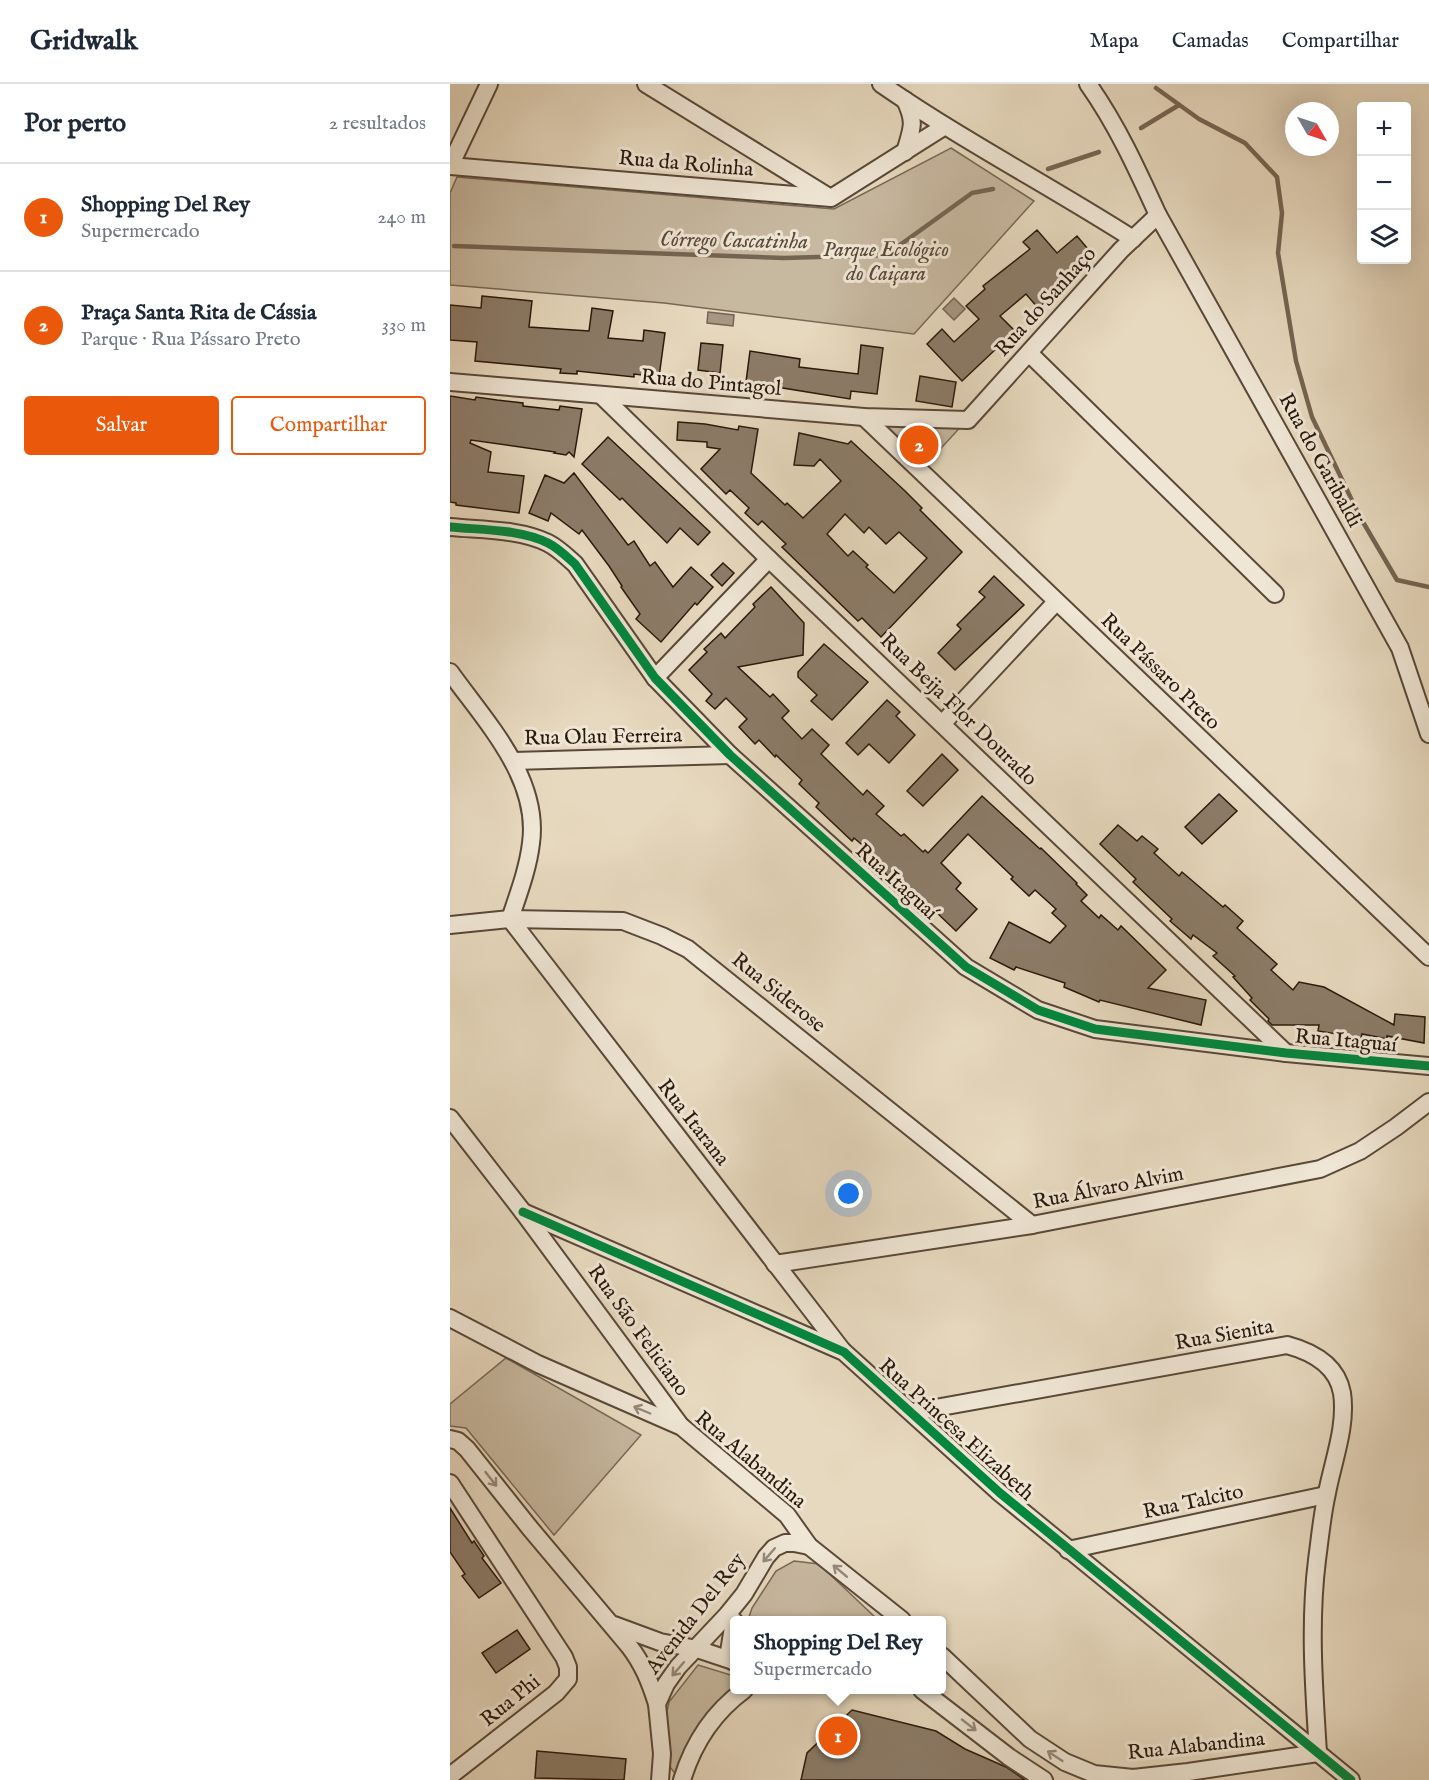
<!DOCTYPE html>
<html lang="pt">
<meta charset="utf-8">
<style>
body{margin:0;font-family:"IM FELL English",serif;background:#f2f2f3;color:#1f2937}
.controls{position:absolute;right:18px;top:18px;display:grid;overflow:hidden;border-radius:6px;box-shadow:0 6px 24px #0002}
.controls button{width:54px;height:54px;display:grid;place-items:center;padding:0;border:0;border-bottom:2px solid #e0e1e3;background:#fff;color:#1f2937;font:30px sans-serif}
.compass{position:absolute;left:835px;top:18px;width:54px;height:54px;border-radius:50%;background:#fff;box-shadow:0 6px 24px #0002;rotate:129deg}
.you{position:absolute;left:399px;top:1110px;width:21px;height:21px;margin:-15px;border:4px solid #fff;border-radius:50%;background:#1a73e8;box-shadow:0 0 0 9px #1a73e833}
.badge{display:grid;place-items:center;width:39px;height:39px;border-radius:50%;background:#ea580c;color:#fff;font-size:20px;font-weight:700}
.pin{position:absolute;translate:-50% -50%;border:3px solid #fff;box-shadow:0 2px 6px #0006}
.popup{position:absolute;left:280px;top:1532px;width:216px;height:78px;box-sizing:border-box;display:grid;place-content:center;border-radius:6px;background:#fff;filter:drop-shadow(0 2px 4px #0005);font-size:20px;white-space:nowrap;color:#747a83}
.popup b{font-size:22px;color:#1f2937}
.popup::after{content:'';position:absolute;left:50%;top:100%;margin-left:-12px;border:12px solid transparent;border-top-color:#fff}
.list{margin:0;padding:0;list-style:none}
h2{display:flex;justify-content:space-between;align-items:center;height:78px;margin:0;padding:0 24px;font-size:26px}
h2 small{font-size:20px;font-weight:400;color:#747a83}
.list li{display:grid;grid-template-columns:39px 1fr auto;gap:18px;align-items:center;box-sizing:border-box;height:108px;padding:0 24px;border-top:2px solid #e0e1e3}
.list b{display:block;font-size:22px;white-space:nowrap}
.list p{margin:0;font-size:20px;white-space:nowrap;color:#747a83}
.list em{font-size:20px;font-style:normal;color:#747a83}
.actions{display:flex;gap:12px;padding:18px 24px}
.actions a{flex:1;padding:14px 0;border:2px solid #ea580c;border-radius:6px;text-align:center;font-size:21px;color:#ea580c}
.actions .main{background:#ea580c;color:#fff}
.icon{flex:none;width:33px;height:33px;fill:none;stroke:currentColor;stroke-width:2;stroke-linecap:round;stroke-linejoin:round}
.map{position:relative;flex:none;width:979px;height:1696px;overflow:hidden}
header{display:flex;align-items:center;gap:36px;box-sizing:border-box;height:84px;padding:0 30px;background:#fff;border-bottom:2px solid #e0e1e3}
header strong{font-size:28px}
nav{display:flex;gap:33px;margin-inline-start:auto;font-size:21px}
main{display:flex}
aside{flex:1;background:#fff}
.map>svg:first-child{display:block}
</style>
<header>
<strong>Gridwalk</strong>
<nav><a>Mapa</a><a>Camadas</a><a>Compartilhar</a></nav>
</header>
<main>
<aside>
<h2>Por perto<small>2 resultados</small></h2>
<ul class="list">
<li><span class="badge">1</span><div><b>Shopping Del Rey</b><p>Supermercado</p></div><em>240 m</em></li>
<li><span class="badge">2</span><div><b>Praça Santa Rita de Cássia</b><p>Parque · Rua Pássaro Preto</p></div><em>330 m</em></li>
</ul>
<div class="actions"><a class="main">Salvar</a><a>Compartilhar</a></div>
</aside>
<div class="map">
<svg width="979" height="1696" viewBox="0 0 979 1696">
<rect width="100%" height="100%" fill="#e7d9bf"/>
<filter id="stains"><feTurbulence type="fractalNoise" baseFrequency=".00333" numOctaves="4"/><feColorMatrix values="0 0 0 0 .2 0 0 0 0 .09 0 0 0 0 .02 0 0 0 .5 -.17"/></filter>
<radialGradient id="worn" r=".72"><stop offset=".6" stop-color="#630" stop-opacity="0"/><stop offset="1" stop-color="#630" stop-opacity=".3"/></radialGradient>
<g fill="#c7b8a0" stroke="#786856" stroke-width="1.5">
<path d="M501 64 584 117 464 250 214 219 0 201V109L7 93 384 125Z"/>
<path d="M417 333 517 336 470 387Z"/>
<path d="M56 1274 191 1351 104 1451 16 1344 0 1342V1320Z"/>
<path d="M344 1477 369 1480 428 1536H298L302 1524 326 1487Z"/>
<path d="M248 1581 284 1592V1606L227 1692 220 1683 215 1636 219 1618Z"/>
</g>
<g fill="#a79782" stroke="#756452" stroke-width="1.5">
<path d="M504 214 515 225 504 236 493 225Z"/>
<path d="M258 228 284 231 283 242 257 239Z"/>
</g>
<g fill="none" stroke-linecap="round" stroke-linejoin="round">
<g stroke="#756452" stroke-width="4.5">
<path d="M706 4 749 35 795 59 827 93 832 129 828 169 846 277 862 333 910 433 947 496 979 503"/>
<path d="M691 44 729 21"/>
<path d="M598 85 649 68"/>
<path d="M4 162 334 174 436 171 522 109 543 105"/>
</g>
</g>
<g fill="#8c7c69" stroke="#2a180b" stroke-width="1.5" fill-rule="evenodd">
<path d="M587 146 607 169 627 152 643 171 624 187 626 189 606 209 588 224 576 210 550 232 565 247 512 297 477 260 492 245 504 258 529 235 516 222 535 205 533 202 580 165 573 158Z"/>
<path d="M32 212 82 217 79 243 139 247 142 224 163 227 158 254 193 257 194 246 215 249 209 293 184 290V293L127 287V290L110 289 111 285 25 277 27 258 0 256V221L31 224Z"/>
<path d="M251 259 273 261 270 289 248 286Z"/>
<path d="M411 261 433 264 427 310 401 307 400 315 296 298 300 267 350 275 349 283 408 290Z"/>
<path d="M470 292 506 298 502 323 466 317Z"/>
<path d="M0 312 25 316 26 313 47 316 73 319V322L109 326 110 322 132 325 124 373 119 368 116 371 104 369 105 368 21 356 20 359 41 368 38 388 74 392 69 429 6 421V419L0 418Z"/>
<path d="M228 338 255 340 288 346 289 342 308 345 301 389 335 421 337 419 353 434 391 397 370 375 364 382 344 381 349 349 398 360 401 357 454 406 472 424 470 426 512 468 431 553 412 534 408 537 332 463 336 460 312 437 308 441 295 429 299 424 280 406 276 410 251 385 270 365 257 363V358L227 356ZM395 430 414 449 419 443 436 460 449 448 477 474 444 509 416 483 418 481 403 467 398 472 377 450Z"/>
<path d="M158 353 260 448 248 461 230 444 217 459 172 414 170 416 132 380Z"/>
<path d="M124 389 178 461 184 457 200 482 205 478 223 503 241 483 263 503 247 521 245 519 211 558 186 535 190 530 171 503 172 502 159 482 132 446 129 450 101 429 98 437 79 429 95 391 114 399Z"/>
<path d="M273 479 284 489 272 502 261 491Z"/>
<path d="M544 492 574 521 505 586 488 569 511 545 507 541 535 513 529 508Z"/>
<path d="M321 503 354 539 353 571 288 583 320 613 323 610 339 627 332 634 352 655 362 645 379 661 371 670 413 711 417 706 434 722 426 730 451 752 454 750 473 768 475 766 478 769 532 712 590 765 591 764 627 799 626 800 637 811 631 817 649 834 651 831 668 846 671 842 716 886 698 904 756 916 751 941 650 916 649 918 614 903 615 899 566 883 564 886 540 874 559 838 600 859 616 842 602 829 606 825 585 806 579 812 561 795 563 793 518 750 491 779 511 799 506 805 527 825 506 847 464 807 461 810 443 793 441 795 425 779 429 775 404 754 402 757 366 723 369 719 349 700 352 696 326 671 325 673 309 656 305 660 289 643 297 635 276 614 265 625 256 617 262 610 239 586 257 568 254 565 271 549 275 554 305 523 303 520Z"/>
<path d="M374 560 418 598 382 636 361 617 367 611 348 593V588Z"/>
<path d="M437 616 450 628 446 632 465 651 439 679 419 660 408 671 396 659Z"/>
<path d="M492 670 508 686 473 722 457 707Z"/>
<path d="M769 710 787 727 752 760 735 743Z"/>
<path d="M668 741 687 757 692 752 708 765 704 769 729 792 732 788 773 823 775 821 793 837 787 844 827 880 821 886 843 906 849 898 874 903 944 941 945 930 975 933 974 959 937 952V955L912 950 911 954 868 947 869 941H822L818 937 819 935 800 916 802 914 783 893 785 892 763 872 767 869 743 851 741 855 720 837 722 835 683 798 686 795 650 760Z"/>
<path d="M0 1424 22 1459 24 1457 34 1472 32 1474 51 1499 29 1514 12 1492 15 1490 0 1468Z"/>
<path d="M67 1546 80 1565 46 1589 32 1569Z"/>
<path d="M402 1626 486 1647 515 1665 556 1683 575 1696H351L357 1669Z"/>
<path d="M87 1667 176 1675 174 1696 85 1694Z"/>
</g>
<g fill="none" stroke-linecap="round" stroke-linejoin="round">
<defs>
<g id="minor">
<path d="M196 0 379 113"/>
<path d="M431 0C512 56 600 102 683 155"/>
<path d="M638 0C667 41 687 85 708 131L950 564 979 650"/>
<path d="M455 16C466 39 462 44 455 68"/>
<path d="M0 82 381 114 495 42"/>
<path d="M0 82 39 0"/>
<path d="M579 269 825 510"/>
<path d="M0 298 414 333 518 336 671 166 708 131"/>
<path d="M152 312 319 475 836 969"/>
<path d="M414 333 979 873"/>
<path d="M0 443C31 446 70 445 98 459 108 464 116 472 125 480L205 594 280 671 516 883 588 926 645 945 836 969 979 982"/>
<path d="M0 588C35 637 90 694 81 759 78 785 68 811 60 835L392 1266"/>
<path d="M205 594 319 475"/>
<path d="M492 640 606 518"/>
<path d="M63 677 280 671"/>
<path d="M0 841 60 835 173 837 212 852 238 865 582 1141"/>
<path d="M0 1034 73 1128 230 1341"/>
<path d="M73 1128 394 1268 550 1409 901 1696"/>
<path d="M325 1180 582 1141 870 1085 910 1067 946 1043 979 1018"/>
<path d="M0 1234 88 1280 232 1343 337 1431 359 1462 452 1536"/>
<path d="M463 1328 837 1261C863 1268 887 1281 892 1309 897 1342 883 1377 877 1409 872 1431 870 1454 867 1476 859 1540 864 1605 868 1669"/>
<path d="M0 1355 8 1357 17 1365 79 1443 179 1562C193 1580 200 1598 207 1620"/>
<path d="M0 1399 114 1573 118 1583V1595L106 1609 0 1692"/>
<path d="M618 1466 876 1411"/>
<path d="M284 1537 279 1568 284 1578"/>
<path d="M164 1541 210 1558 247 1565 283 1577"/>
<path d="M492 1572 580 1655 615 1678 644 1690 683 1694 738 1688 868 1669"/>
<path d="M472 1606 559 1673 594 1696"/>
<path d="M210 1696 212 1670 207 1620 216 1600 228 1583 277 1531 294 1510 316 1473 324 1464 335 1459H344L359 1462"/>
<path d="M232 1696C243 1660 264 1628 294 1606"/>
</g>
</defs>
<use href="#minor" stroke="#594838" stroke-width="20"/>
<use href="#minor" stroke="#efe6d5" stroke-width="16"/>
<defs>
<g id="cycleway">
<path d="M0 443C31 446 70 445 98 459 108 464 116 472 125 480L205 594 280 671 516 883 588 926 645 945 836 969 979 982"/>
<path d="M73 1128 394 1268 550 1409 901 1696"/>
</g>
</defs>
<use href="#cycleway" stroke="#efe6d5" stroke-width="13"/>
<use href="#cycleway" stroke="#00873e" stroke-width="9"/>
</g>
<defs><path id="oneway-shaft" d="M-6 0H5M1.5-3L5.5 0L1.5 3" fill="none" stroke-width="1.6" stroke-linecap="round" stroke-linejoin="round" transform="scale(1.5)"/></defs>
<g stroke="#96897a">
<use href="#oneway-shaft" transform="translate(192 1326) rotate(-157)"/>
<use href="#oneway-shaft" transform="translate(41 1395) rotate(52)"/>
<use href="#oneway-shaft" transform="translate(319 1471) rotate(131)"/>
<use href="#oneway-shaft" transform="translate(390 1487) rotate(-140)"/>
<use href="#oneway-shaft" transform="translate(228 1585) rotate(131)"/>
<use href="#oneway-shaft" transform="translate(519 1641) rotate(38)"/>
<use href="#oneway-shaft" transform="translate(605 1672) rotate(-147)"/>
</g>
<g text-anchor="middle" stroke-width="6" stroke-linejoin="round" paint-order="stroke">
<g font-size="21" fill="#2a180b" stroke="#efe6d5">
<text transform="translate(236 79) rotate(5)" y="7">Rua da Rolinha</text>
<text transform="translate(595 217) rotate(-48)" y="7">Rua do Sanhaço</text>
<text transform="translate(261 298) rotate(5)" y="7">Rua do Pintagol</text>
<text transform="translate(871 376) rotate(61)" y="7">Rua do Garibaldi</text>
<text transform="translate(711 587) rotate(44)" y="7">Rua Pássaro Preto</text>
<text transform="translate(509 625) rotate(44)" y="7">Rua Beija Flor Dourado</text>
<text transform="translate(153 652) rotate(-1)" y="7">Rua Olau Ferreira</text>
<text transform="translate(447 797) rotate(42)" y="7">Rua Itaguaí</text>
<text transform="translate(329 908) rotate(39)" y="7">Rua Siderose</text>
<text transform="translate(896 956) rotate(5)" y="7">Rua Itaguaí</text>
<text transform="translate(244 1038) rotate(52)" y="7">Rua Itarana</text>
<text transform="translate(658 1103) rotate(-11)" y="7">Rua Álvaro Alvim</text>
<text transform="translate(189 1246) rotate(54)" y="7">Rua São Feliciano</text>
<text transform="translate(774 1250) rotate(-10)" y="7">Rua Sienita</text>
<text transform="translate(507 1345) rotate(42)" y="7">Rua Princesa Elizabeth</text>
<text transform="translate(301 1375) rotate(40)" y="7">Rua Alabandina</text>
<text transform="translate(743 1417) rotate(-12)" y="7">Rua Talcito</text>
<text transform="translate(245 1529) rotate(-52)" y="7">Avenida Del Rey</text>
<text transform="translate(60 1616) rotate(-39)" y="7">Rua Phi</text>
<text transform="translate(746 1661) rotate(-6)" y="7">Rua Alabandina</text>
</g>
<g font-size="21" font-style="italic" fill="#594838" stroke="#efe6d5">
<text x="436" y="172">Parque Ecológico<tspan x="436" dy="24">do Caiçara</tspan></text>
</g>
<g font-size="22" font-style="italic" fill="#5c4b3b" stroke="#efe6d5">
<text transform="translate(284 155) rotate(1)" y="8">Córrego Cascatinha</text>
</g>
</g>
<rect width="100%" height="100%" filter="url(#stains)"/>
<rect width="100%" height="100%" fill="url(#worn)"/>
</svg>
<div class="controls">
<button>+</button>
<button>−</button>
<button><svg class="icon" aria-label="layers" viewBox="0 0 24 24"><path d="M12 4l9 5-9 5-9-5zM3 14l9 5 9-5"/></svg></button>
</div>
<svg class="compass" viewBox="-18 -18 36 36"><path d="M0-13l5 13h-10z" fill="#e53935"/><path d="M0 13l5-13h-10z" fill="#747a83"/></svg>
<div class="you"></div>
<div class="pin badge" style="left:388px;top:1652px">1</div>
<div class="popup"><b>Shopping Del Rey</b>Supermercado</div>
<div class="pin badge" style="left:469px;top:361px">2</div>
</div>
</main>
